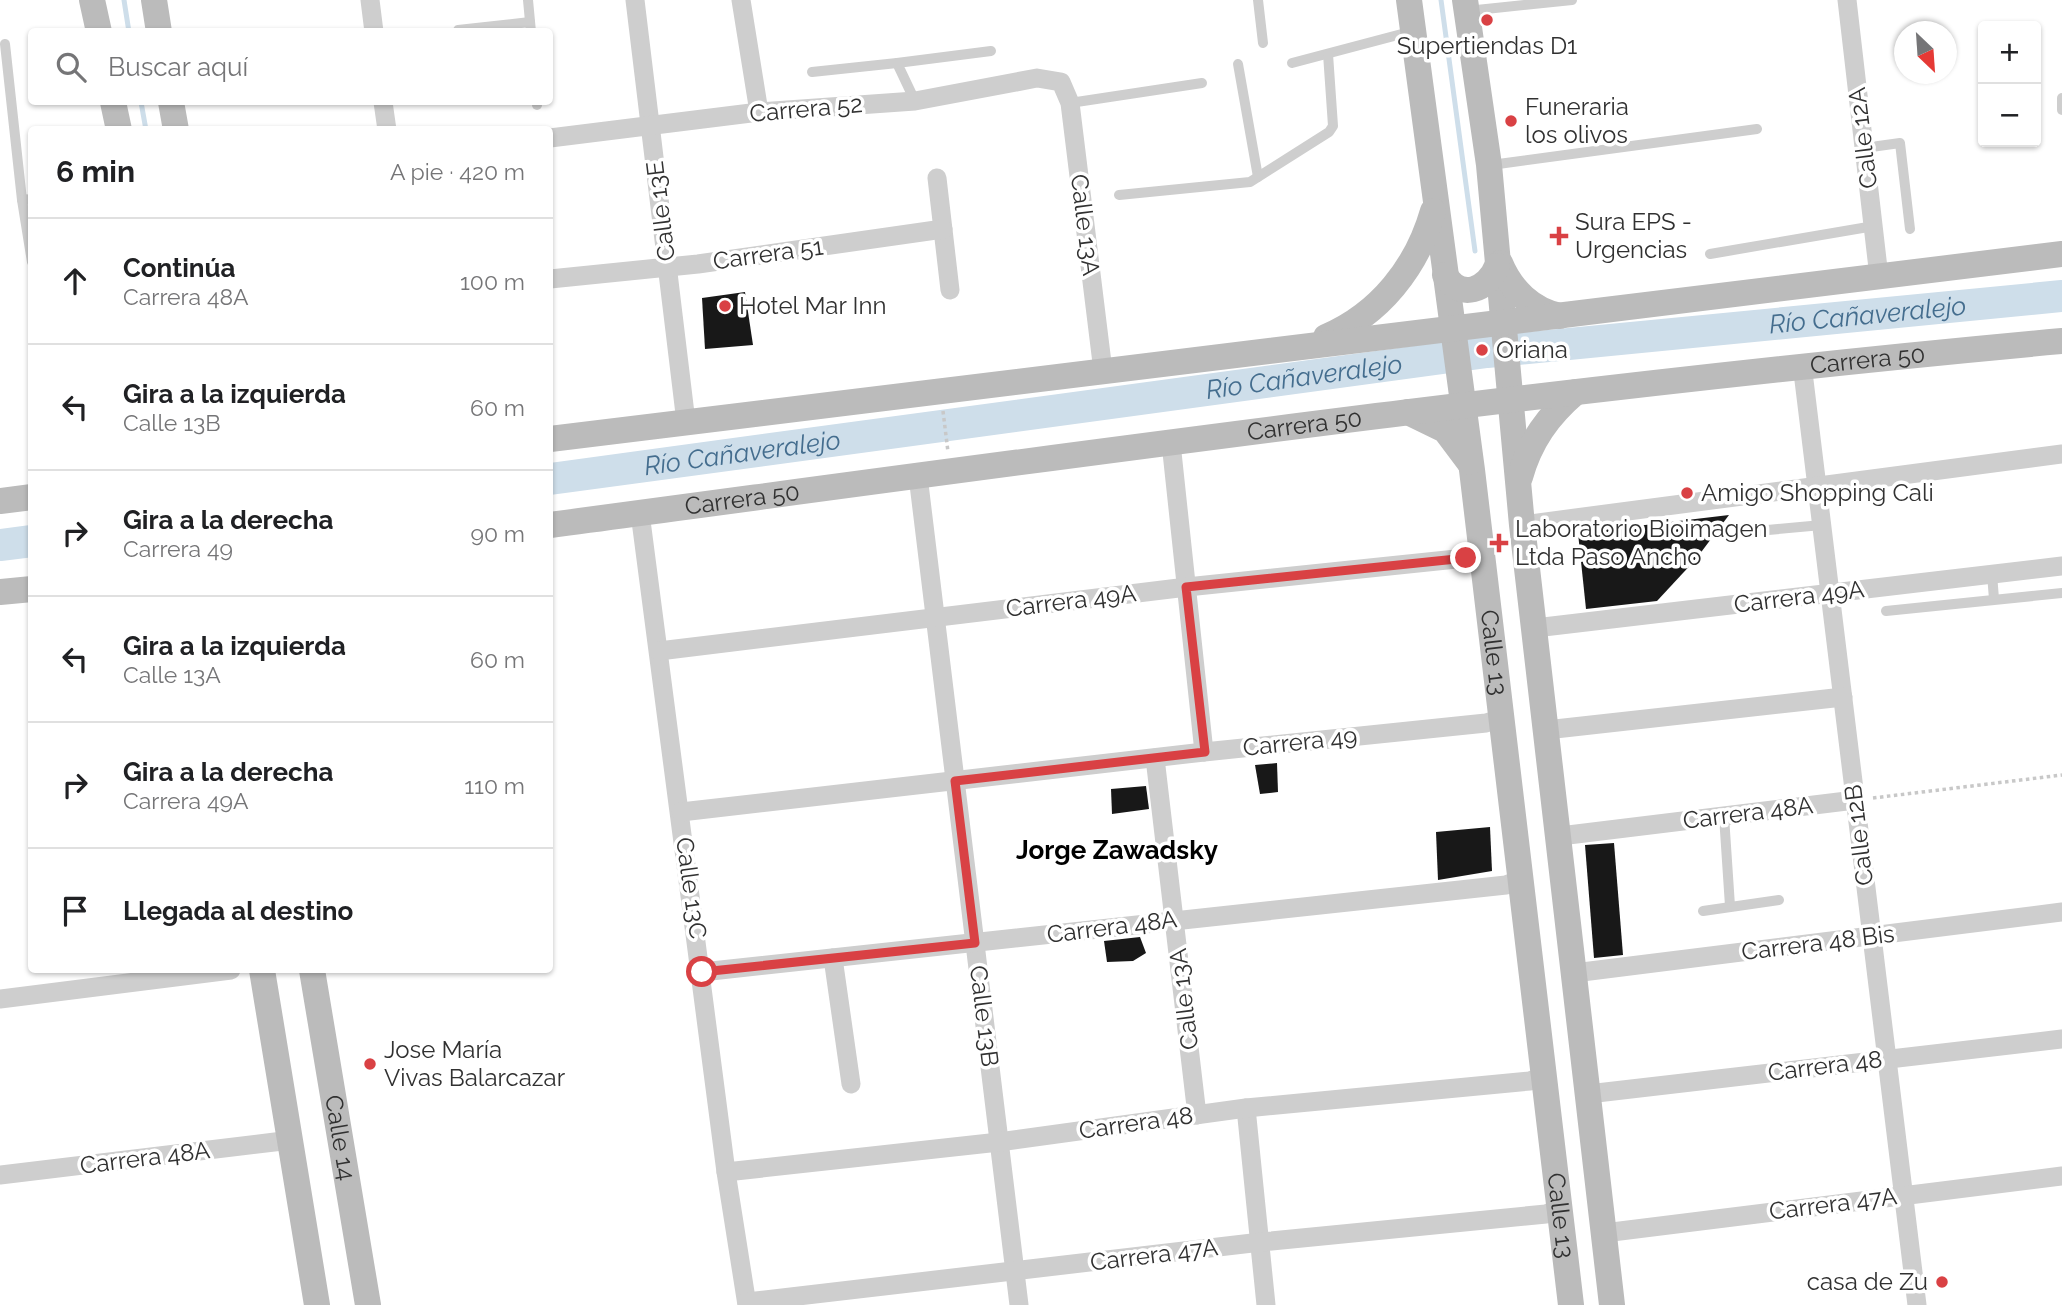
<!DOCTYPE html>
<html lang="es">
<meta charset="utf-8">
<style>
body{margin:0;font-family:Raleway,sans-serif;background:#f6f6f6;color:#202124}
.controls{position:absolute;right:21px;top:21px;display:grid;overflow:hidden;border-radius:7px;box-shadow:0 2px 5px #0004}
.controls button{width:63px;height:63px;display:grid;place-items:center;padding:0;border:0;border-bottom:2px solid #e0e0e0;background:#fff;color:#202124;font:35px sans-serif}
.compass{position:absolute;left:1894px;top:21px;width:63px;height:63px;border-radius:50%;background:#fff;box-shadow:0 2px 5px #0004;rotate:155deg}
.stop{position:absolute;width:21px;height:21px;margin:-16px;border:5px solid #d94144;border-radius:50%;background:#fff}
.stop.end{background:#d94144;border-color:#fff;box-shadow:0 2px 7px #0008}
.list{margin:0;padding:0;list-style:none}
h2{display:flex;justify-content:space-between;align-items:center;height:91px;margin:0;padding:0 28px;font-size:30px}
h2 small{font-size:23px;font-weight:400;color:#757577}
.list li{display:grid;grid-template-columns:46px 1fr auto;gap:21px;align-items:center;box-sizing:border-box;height:126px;padding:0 28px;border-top:2px solid #e0e0e0}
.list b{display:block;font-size:26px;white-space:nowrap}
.list p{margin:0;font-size:23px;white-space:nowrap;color:#757577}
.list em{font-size:23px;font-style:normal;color:#757577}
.icon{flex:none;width:38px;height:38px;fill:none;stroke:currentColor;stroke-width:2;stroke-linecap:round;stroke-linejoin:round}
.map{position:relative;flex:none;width:2062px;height:1305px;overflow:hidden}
.search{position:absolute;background:#fff;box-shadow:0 2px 5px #0004;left:28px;top:28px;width:525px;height:77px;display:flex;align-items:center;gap:18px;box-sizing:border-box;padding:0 24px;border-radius:7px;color:#757577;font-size:26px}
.panel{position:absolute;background:#fff;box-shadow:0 2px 5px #0004;left:28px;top:126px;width:525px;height:847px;border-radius:7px}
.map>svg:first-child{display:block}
</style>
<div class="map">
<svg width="2062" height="1305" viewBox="0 0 2062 1305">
<rect width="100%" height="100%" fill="#fff"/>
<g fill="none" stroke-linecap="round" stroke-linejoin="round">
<g stroke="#cedeea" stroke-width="5">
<path d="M124 0 129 32"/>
<path d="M1441 0 1475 251"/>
<path d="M141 102 146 130"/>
</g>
<g stroke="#cedeea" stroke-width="32">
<path id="s1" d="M550 479 1487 352 2062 296"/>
<path d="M0 545 32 541"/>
</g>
</g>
<g fill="#181818">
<path d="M745 292 753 345 705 349 702 298Z"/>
<path d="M1729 515 1696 559 1657 601 1586 609 1578 533Z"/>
<path d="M1277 763 1278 792 1260 794 1255 765Z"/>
<path d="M1146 786 1149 809 1112 814 1111 789Z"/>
<path d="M1490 827 1492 871 1438 880 1436 832Z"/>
<path d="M1614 843 1623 955 1594 958 1585 845Z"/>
<path d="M1140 937 1146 953 1133 961 1107 962 1104 941Z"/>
</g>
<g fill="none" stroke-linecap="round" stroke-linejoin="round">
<g stroke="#c8c8c8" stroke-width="3.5" stroke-dasharray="3.5 3.5" stroke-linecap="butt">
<path d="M943 411 948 452"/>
<path d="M1873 798 2062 775"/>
</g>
<g stroke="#cecece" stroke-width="10">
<path d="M528 0 531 32"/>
<path d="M1258 0 1263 43"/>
<path d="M1467 11 1572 0"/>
<path d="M458 30 530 22"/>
<path d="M5 44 22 200 32 199"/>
<path d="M1292 63 1413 31"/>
<path d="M1238 64 1258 177"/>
<path d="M812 72 897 63"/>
<path d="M2062 98V110"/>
<path d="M915 101 897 63 991 51"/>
<path d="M537 102V105"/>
<path d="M1070 103 1202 83"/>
<path d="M1864 148 1900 143 1910 229"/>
<path d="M1491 165 1757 129"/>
<path d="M1119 195 1250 182 1329 132 1333 126 1328 54"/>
<path d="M22 200 32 262"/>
<path d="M1710 254 1874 226"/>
<path d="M1757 531 1822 525"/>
<path d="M1992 574 1994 599"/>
<path d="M1886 611 2062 593"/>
<path d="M1724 816 1730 906"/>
<path d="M1703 911 1779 900"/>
</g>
<g stroke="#cecece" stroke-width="19">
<path d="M370 0 374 32"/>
<path d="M635 0 686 422"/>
<path d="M741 0 759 112"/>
<path d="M1847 0 1879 277"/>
<path d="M383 102 387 130"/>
<path d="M550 138 759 112 915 101 1037 78 1061 82 1070 103 1103 371"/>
<path d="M937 178 950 290"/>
<path d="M550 279 698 264 943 229"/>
<path d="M1802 364 1917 1305"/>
<path d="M1171 443 1204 752"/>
<path d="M918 476 1019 1305"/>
<path d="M640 513 726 1172 747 1305"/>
<path d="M1522 525 2062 454"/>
<path d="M1535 628 2062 566"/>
<path d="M659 651 1187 587 1466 558 1482 552"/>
<path d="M1546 730 1843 697"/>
<path d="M1155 758 1197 1115"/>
<path d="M681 812 1204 752 1486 723 1502 718"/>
<path d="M1560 836 1855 800"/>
<path d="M833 958 851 1084"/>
<path d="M702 972 1506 885 1522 879"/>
<path d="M1574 973 2062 912"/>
<path d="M0 999 231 970"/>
<path d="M1588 1094 2062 1039"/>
<path d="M1246 1108 1266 1305"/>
<path d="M726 1172 999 1142 1246 1108 1530 1081 1546 1075"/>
<path d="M0 1175 291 1140"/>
<path d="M1604 1233 2062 1176"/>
<path d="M747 1302 1261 1242 1546 1214 1562 1208"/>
</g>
<g stroke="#bbb" stroke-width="26">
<path d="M92 0 99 32"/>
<path d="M154 0 159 32"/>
<path id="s2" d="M1409 0 1472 470 1571 1305"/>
<path d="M1465 0 1489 165 1522 525 1612 1305"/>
<path d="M113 102 119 130"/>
<path d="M171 102 176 130"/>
<path d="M1500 263C1511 290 1532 310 1560 316"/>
<path d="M1445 275C1460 301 1488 290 1497 266"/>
<path d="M1326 337C1380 314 1417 267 1433 211"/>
<path d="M1408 412 1445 430 1469 462"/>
<path d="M550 439 2062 254"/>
<path d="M1520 477C1530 441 1548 416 1576 392"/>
<path d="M0 501 32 497"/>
<path id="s3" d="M550 525C1053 458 1556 387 2062 341"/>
<path d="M0 592 32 589"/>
<path d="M262 970 317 1305"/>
<path id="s4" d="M312 970 368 1305"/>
</g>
</g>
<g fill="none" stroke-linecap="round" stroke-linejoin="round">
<path stroke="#d94144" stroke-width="9" d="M702 972 975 943 955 781 1205 752 1186 587 1466 558"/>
</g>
<g fill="#d94144" stroke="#fff" stroke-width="2.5">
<circle cx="1487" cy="20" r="7"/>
<circle cx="1511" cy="121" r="7"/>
<path d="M1555.5 225.5h7v7h7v7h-7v7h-7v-7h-7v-7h7z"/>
<circle cx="725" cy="306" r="7"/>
<circle cx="1482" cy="350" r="7"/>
<circle cx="1687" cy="493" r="7"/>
<path d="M1495.5 532.5h7v7h7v7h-7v7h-7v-7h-7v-7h7z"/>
<circle cx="370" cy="1064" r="7"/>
<circle cx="1942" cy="1282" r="7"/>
</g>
<g text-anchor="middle" stroke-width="7" stroke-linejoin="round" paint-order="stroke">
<g font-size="24" fill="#313131" stroke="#fff" text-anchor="start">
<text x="1487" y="54" text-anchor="middle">Supertiendas D1</text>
<text x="1525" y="115">Funeraria<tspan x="1525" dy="28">los olivos</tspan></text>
<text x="1575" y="230">Sura EPS -<tspan x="1575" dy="28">Urgencias</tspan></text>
<text x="739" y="314">Hotel Mar Inn</text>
<text x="1496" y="358">Oriana</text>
<text x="1701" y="501">Amigo Shopping Cali</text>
<text x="1515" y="537">Laboratorio Bioimagen<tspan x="1515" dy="28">Ltda Paso Ancho</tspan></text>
<text x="384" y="1058">Jose María<tspan x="384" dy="28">Vivas Balarcazar</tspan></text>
<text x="1928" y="1290" text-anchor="end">casa de Zu</text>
</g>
<g font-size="24" fill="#313131" stroke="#fff">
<text transform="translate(806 109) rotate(-5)" y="8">Carrera 52</text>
<text transform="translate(1863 138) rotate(-97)" y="8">Calle 12A</text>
<text transform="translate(661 211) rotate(-97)" y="8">Calle 13E</text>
<text transform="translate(1085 225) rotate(83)" y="8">Calle 13A</text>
<text transform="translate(768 254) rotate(-8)" y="8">Carrera 51</text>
<text dy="8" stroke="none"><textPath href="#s3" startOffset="1328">Carrera 50</textPath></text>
<text dy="8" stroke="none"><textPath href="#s3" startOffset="761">Carrera 50</textPath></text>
<text dy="8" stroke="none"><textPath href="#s3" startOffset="194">Carrera 50</textPath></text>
<text transform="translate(1799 597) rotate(-7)" y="8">Carrera 49A</text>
<text transform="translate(1071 601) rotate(-7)" y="8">Carrera 49A</text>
<text dy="8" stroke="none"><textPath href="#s2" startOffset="658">Calle 13</textPath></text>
<text transform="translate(1300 742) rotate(-6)" y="8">Carrera 49</text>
<text transform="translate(1748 813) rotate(-7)" y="8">Carrera 48A</text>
<text transform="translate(1859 835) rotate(-97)" y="8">Calle 12B</text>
<text transform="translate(691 888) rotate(82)" y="8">Calle 13C</text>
<text transform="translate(1112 927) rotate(-7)" y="8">Carrera 48A</text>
<text transform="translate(1818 943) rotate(-7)" y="8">Carrera 48 Bis</text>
<text transform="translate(1184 999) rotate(-97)" y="8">Calle 13A</text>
<text transform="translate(984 1016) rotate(83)" y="8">Calle 13B</text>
<text transform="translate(1825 1066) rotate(-7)" y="8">Carrera 48</text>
<text transform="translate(1136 1123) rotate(-8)" y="8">Carrera 48</text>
<text dy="8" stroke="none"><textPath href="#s4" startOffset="170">Calle 14</textPath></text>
<text transform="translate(145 1158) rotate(-7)" y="8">Carrera 48A</text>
<text transform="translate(1833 1204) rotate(-7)" y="8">Carrera 47A</text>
<text dy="8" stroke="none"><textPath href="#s2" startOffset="1225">Calle 13</textPath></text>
<text transform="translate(1154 1255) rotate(-7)" y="8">Carrera 47A</text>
</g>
<g font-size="26" font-style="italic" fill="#446d8e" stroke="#fff">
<text dy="9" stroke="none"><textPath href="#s1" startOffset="1328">Río Cañaveralejo</textPath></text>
<text dy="9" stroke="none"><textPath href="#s1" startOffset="761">Río Cañaveralejo</textPath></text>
<text dy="9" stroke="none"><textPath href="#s1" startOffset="194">Río Cañaveralejo</textPath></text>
</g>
<g font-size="26" font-weight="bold" fill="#000" stroke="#fff">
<text x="1117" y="859">Jorge Zawadsky</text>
</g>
</g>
</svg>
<div class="controls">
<button>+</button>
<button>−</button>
</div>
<svg class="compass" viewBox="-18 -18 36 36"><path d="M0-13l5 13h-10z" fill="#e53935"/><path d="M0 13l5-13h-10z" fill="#757577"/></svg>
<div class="stop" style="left:702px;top:972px"></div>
<div class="stop end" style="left:1466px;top:558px"></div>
<div class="search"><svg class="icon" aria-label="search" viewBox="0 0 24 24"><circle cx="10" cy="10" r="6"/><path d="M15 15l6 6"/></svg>Buscar aquí</div>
<section class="panel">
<h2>6 min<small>A pie · 420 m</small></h2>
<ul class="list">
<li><svg class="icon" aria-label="ahead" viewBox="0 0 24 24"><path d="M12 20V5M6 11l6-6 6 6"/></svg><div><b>Continúa</b><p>Carrera 48A</p></div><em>100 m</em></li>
<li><svg class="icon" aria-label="left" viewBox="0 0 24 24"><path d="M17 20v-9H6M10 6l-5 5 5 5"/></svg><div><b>Gira a la izquierda</b><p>Calle 13B</p></div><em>60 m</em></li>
<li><svg class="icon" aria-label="right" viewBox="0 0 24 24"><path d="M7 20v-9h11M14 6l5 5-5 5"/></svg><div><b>Gira a la derecha</b><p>Carrera 49</p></div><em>90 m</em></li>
<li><svg class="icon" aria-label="left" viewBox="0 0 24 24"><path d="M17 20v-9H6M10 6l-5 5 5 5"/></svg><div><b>Gira a la izquierda</b><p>Calle 13A</p></div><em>60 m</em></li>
<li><svg class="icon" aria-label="right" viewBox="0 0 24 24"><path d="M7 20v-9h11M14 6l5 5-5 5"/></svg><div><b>Gira a la derecha</b><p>Carrera 49A</p></div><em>110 m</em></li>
<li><svg class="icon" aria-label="arrive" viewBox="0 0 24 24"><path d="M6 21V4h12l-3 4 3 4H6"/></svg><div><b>Llegada al destino</b></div></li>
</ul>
</section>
</div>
